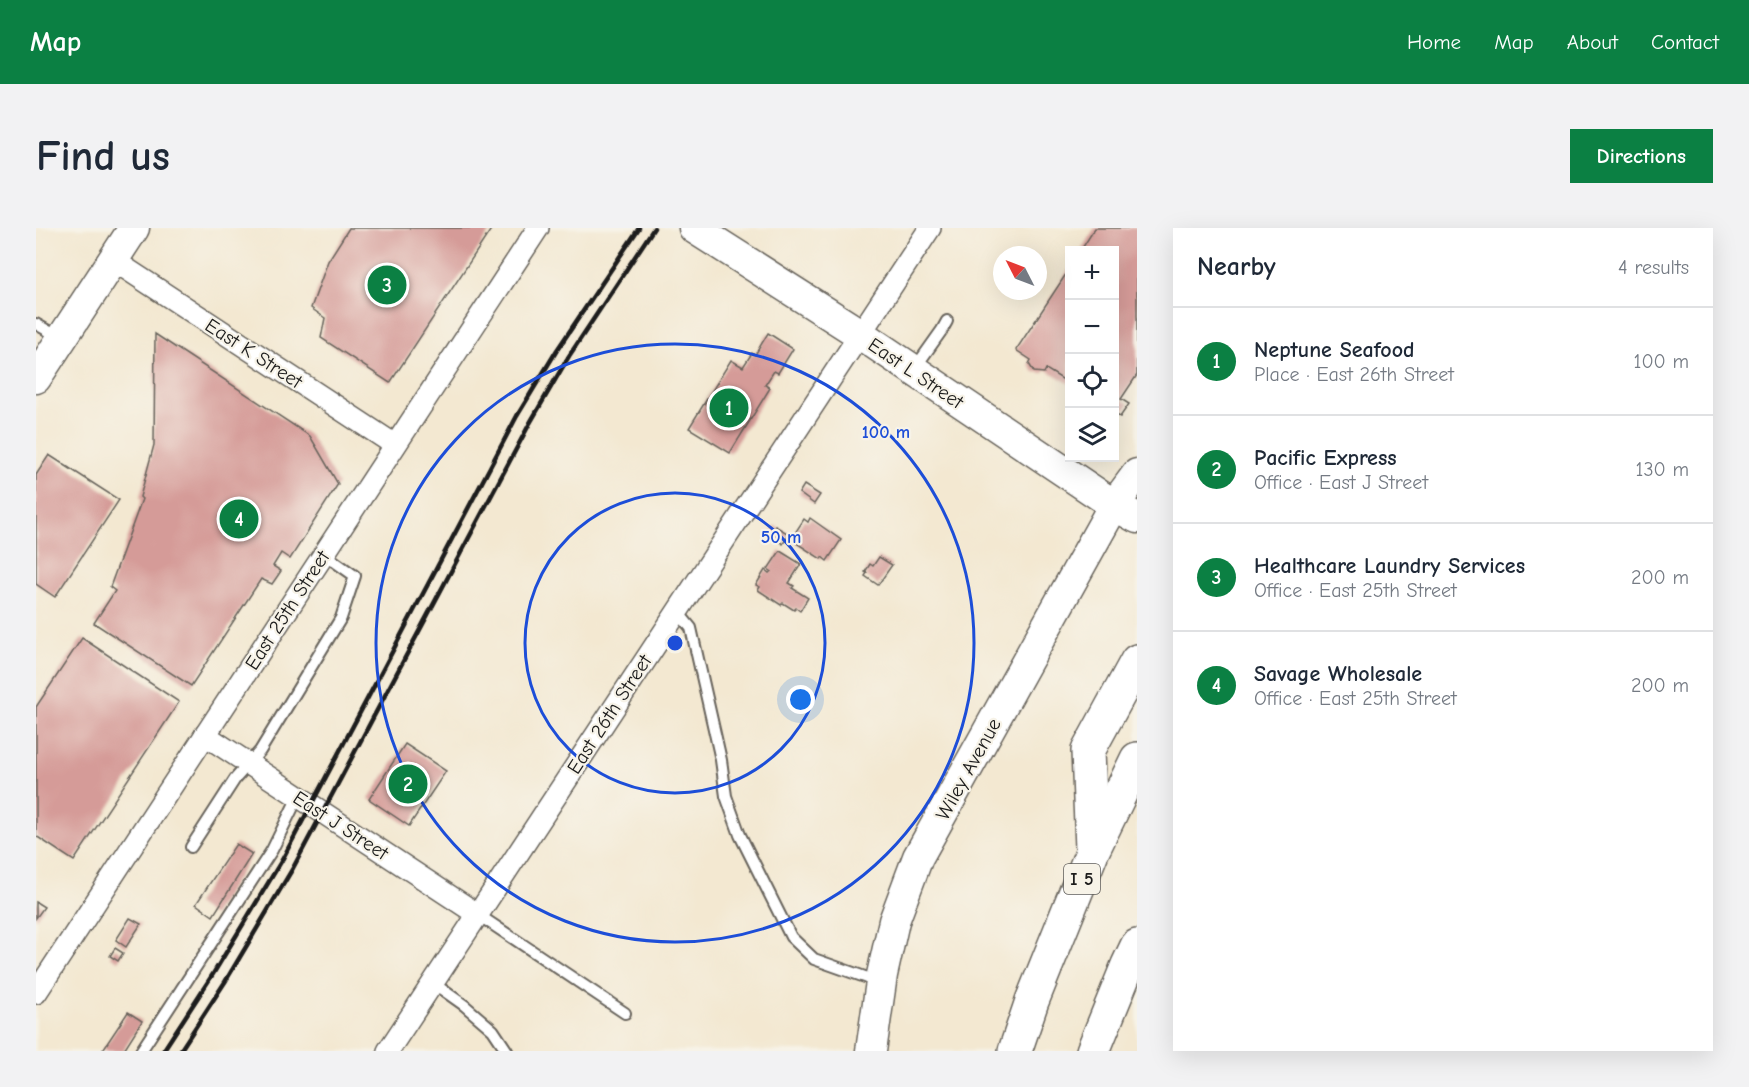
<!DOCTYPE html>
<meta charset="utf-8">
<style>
body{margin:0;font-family:"Comic Neue",sans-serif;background:#f2f2f3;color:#1f2937}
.controls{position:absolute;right:18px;top:18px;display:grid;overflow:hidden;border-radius:0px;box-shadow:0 6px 24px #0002}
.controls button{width:54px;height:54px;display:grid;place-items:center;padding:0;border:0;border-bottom:2px solid #e0e1e3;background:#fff;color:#1f2937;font:30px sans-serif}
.compass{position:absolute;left:957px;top:18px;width:54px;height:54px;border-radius:50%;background:#fff;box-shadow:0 6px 24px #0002;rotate:312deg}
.you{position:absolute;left:765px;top:472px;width:21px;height:21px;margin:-15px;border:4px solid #fff;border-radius:50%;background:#1a73e8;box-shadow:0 0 0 9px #1a73e833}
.badge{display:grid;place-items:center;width:39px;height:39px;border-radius:50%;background:#0b8043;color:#fff;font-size:20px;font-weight:700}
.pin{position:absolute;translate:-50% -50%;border:3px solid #fff;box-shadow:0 2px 6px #0006}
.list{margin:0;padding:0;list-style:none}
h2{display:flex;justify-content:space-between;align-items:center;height:78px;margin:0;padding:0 24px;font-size:26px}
h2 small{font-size:20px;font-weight:400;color:#747a83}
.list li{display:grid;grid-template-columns:39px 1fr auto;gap:18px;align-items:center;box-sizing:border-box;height:108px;padding:0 24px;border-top:2px solid #e0e1e3}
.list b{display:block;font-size:22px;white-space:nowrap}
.list p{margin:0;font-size:20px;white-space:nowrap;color:#747a83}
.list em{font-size:20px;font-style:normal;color:#747a83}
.icon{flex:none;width:33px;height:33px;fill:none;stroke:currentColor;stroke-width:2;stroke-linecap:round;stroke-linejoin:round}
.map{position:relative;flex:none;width:1101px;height:823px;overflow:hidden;border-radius:0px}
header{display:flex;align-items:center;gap:36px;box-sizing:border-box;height:84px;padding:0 30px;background:#0b8043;color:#fff}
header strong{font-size:28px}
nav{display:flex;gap:33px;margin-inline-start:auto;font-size:21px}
.intro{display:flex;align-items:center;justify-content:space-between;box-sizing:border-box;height:144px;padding:0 36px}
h1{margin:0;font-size:42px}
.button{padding:15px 27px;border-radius:0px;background:#0b8043;color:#fff;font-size:21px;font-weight:700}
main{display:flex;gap:36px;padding:0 36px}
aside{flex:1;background:#fff;border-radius:0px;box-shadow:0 6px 24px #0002}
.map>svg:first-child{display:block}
</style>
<header>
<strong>Map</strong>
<nav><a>Home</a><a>Map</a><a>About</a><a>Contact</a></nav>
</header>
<div class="intro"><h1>Find us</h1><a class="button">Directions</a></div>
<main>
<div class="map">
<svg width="1101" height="823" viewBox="0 0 1101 823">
<rect width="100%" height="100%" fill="#f7f3e8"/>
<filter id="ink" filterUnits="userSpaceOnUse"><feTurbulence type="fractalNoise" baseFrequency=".0167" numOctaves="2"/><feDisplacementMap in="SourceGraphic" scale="12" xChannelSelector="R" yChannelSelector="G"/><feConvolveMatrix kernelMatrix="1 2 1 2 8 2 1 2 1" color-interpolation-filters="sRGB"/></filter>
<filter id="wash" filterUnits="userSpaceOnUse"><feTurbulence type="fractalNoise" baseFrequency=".008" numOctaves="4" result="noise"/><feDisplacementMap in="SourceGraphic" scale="24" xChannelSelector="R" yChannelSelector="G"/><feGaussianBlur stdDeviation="1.35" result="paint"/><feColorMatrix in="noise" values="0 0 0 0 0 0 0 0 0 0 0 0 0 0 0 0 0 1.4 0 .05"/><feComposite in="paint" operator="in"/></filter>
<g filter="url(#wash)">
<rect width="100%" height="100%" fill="#f3e8d1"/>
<g id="blocks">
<g fill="#d59b98">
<path d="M313 0H456L354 155 285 110 289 90 275 80 292 33Z"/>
<path d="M1059 0H1101V147L1085 171 1093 176 1084 189 1078 186V22H1045Z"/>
<path d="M1034 40V156L1010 141 1008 145 998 144 993 136 995 132 980 122Z"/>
<path d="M732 105 757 121 742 145 738 143 729 157 734 160 694 225 653 200 695 132 707 139 716 125 719 127Z"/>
<path d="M119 106 274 208 302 256 254 331 245 325 237 338 245 343 236 356 225 351 155 458 58 395 79 363 74 359 106 271 104 269 118 217Z"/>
<path d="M13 227 83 272 19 369 0 356V247Z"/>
<path d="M768 257 784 267 778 276 763 265Z"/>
<path d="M774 290 805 312 791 333 786 329 785 331 759 314 761 311 757 308 768 291 772 294Z"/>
<path d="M739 298 753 306 747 316 733 307Z"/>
<path d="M744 323 765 336 753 355 758 358 756 360 772 370 764 383 760 380 758 382 747 375 745 377 722 362 724 359 720 357 729 342 733 345 735 343 732 341Z"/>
<path d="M843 329 856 337 842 357 829 348 831 345 829 344 834 336 837 338Z"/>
<path d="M46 410 143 474 38 633 0 608V479Z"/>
<path d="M369 516 410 543 373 598 333 571Z"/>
<path d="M200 616 216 626 177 688 160 676Z"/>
<path d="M0 674 8 679 0 690Z"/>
<path d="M94 690 105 696 90 719 80 712Z"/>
<path d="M79 720 87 725 82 733 74 728Z"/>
<path d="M92 784 106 793 87 823H66Z"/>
</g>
</g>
</g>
<g filter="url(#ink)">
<use href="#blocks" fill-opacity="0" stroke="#67635b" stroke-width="1.5"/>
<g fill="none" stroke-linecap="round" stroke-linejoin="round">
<defs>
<g id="lane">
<path d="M0 96 25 110"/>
<path d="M879 140 906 102 911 93"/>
<path d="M641 383 655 400 685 532 690 568 704 607 755 709 778 731 843 754"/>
<path d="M155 619 199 551 224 523 305 390 319 348 288 326"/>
<path d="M441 686 589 785"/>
<path d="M397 755 428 777 457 802 471 823"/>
<path d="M105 823 236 622 262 569"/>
</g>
<g id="street">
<path d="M77 32 359 217"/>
<path d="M169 507 441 686"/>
<path d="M0 765 502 0"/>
<path d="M352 823 894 0"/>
</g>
<g id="secondary">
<path d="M658 0 824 106 1078 277 1101 290"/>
<path d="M0 150 98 0"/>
<path d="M835 823 846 747 858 693 882 629 1078 277 1101 246"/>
</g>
<g id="highway">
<path d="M1056 620 1052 523 1101 433"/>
<path d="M979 823 996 773 1056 624 1101 531"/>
<path d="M1057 823 1092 737 1101 718"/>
</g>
</defs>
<use href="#lane" stroke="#67635b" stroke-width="14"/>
<use href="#street" stroke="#67635b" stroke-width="24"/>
<use href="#secondary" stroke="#67635b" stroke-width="33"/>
<use href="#highway" stroke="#67635b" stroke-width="36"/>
<use href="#lane" stroke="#fff" stroke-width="10"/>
<use href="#street" stroke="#fff" stroke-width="21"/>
<use href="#secondary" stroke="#fff" stroke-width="30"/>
<use href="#highway" stroke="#fff" stroke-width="33"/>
<g stroke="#1c1c1c" stroke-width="4.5">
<path d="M127 823 177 746 246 632 481 188 521 122 603 0"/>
<path d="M144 823 189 754 257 640 494 195 533 128 618 0"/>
</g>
</g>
</g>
<g fill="none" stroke="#1d4ed8" stroke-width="3">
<circle cx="639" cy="415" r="150"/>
<circle cx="639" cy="415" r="299"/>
</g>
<g text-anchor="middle" stroke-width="4.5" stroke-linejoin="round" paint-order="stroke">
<rect fill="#f7f3e8" stroke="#5e5c59" stroke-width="1.5" x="1028" y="636" width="36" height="30" rx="4.5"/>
<g font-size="18" font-weight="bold" fill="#1c1c1c">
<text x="1046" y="657">I 5</text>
</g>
<g font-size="20" fill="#1c1c1c" stroke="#f7f3e8">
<text transform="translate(218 125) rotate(33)" y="7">East K Street</text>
<text transform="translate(880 145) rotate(34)" y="7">East L Street</text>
<text transform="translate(251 382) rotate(-57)" y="7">East 25th Street</text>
<text transform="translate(573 486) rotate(-57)" y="7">East 26th Street</text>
<text transform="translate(932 541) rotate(-61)" y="7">Wiley Avenue</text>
<text transform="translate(305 597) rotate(33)" y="7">East J Street</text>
</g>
</g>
<circle cx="639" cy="415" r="9" fill="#1d4ed8" stroke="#f7f3e8" stroke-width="3"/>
<g font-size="18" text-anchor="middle" font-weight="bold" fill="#1d4ed8" stroke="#f7f3e8" stroke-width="4.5" stroke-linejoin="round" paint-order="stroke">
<text x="850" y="210">100 m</text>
<text x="745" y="315">50 m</text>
</g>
</svg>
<div class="controls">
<button>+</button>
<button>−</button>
<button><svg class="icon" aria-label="locate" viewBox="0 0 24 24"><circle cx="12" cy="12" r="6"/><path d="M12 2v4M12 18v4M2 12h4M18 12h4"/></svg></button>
<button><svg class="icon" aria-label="layers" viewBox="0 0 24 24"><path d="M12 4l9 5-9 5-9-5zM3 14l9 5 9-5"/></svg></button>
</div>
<svg class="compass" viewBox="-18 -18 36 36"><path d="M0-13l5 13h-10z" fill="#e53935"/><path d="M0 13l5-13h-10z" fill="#747a83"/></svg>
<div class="you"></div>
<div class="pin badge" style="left:693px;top:180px">1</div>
<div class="pin badge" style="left:372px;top:556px">2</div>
<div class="pin badge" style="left:351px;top:57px">3</div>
<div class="pin badge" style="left:203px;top:291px">4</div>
</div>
<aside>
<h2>Nearby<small>4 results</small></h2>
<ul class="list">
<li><span class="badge">1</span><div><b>Neptune Seafood</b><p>Place · East 26th Street</p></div><em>100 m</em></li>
<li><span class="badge">2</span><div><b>Pacific Express</b><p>Office · East J Street</p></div><em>130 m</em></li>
<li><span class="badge">3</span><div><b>Healthcare Laundry Services</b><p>Office · East 25th Street</p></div><em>200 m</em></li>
<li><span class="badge">4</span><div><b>Savage Wholesale</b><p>Office · East 25th Street</p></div><em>200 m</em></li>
</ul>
</aside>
</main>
